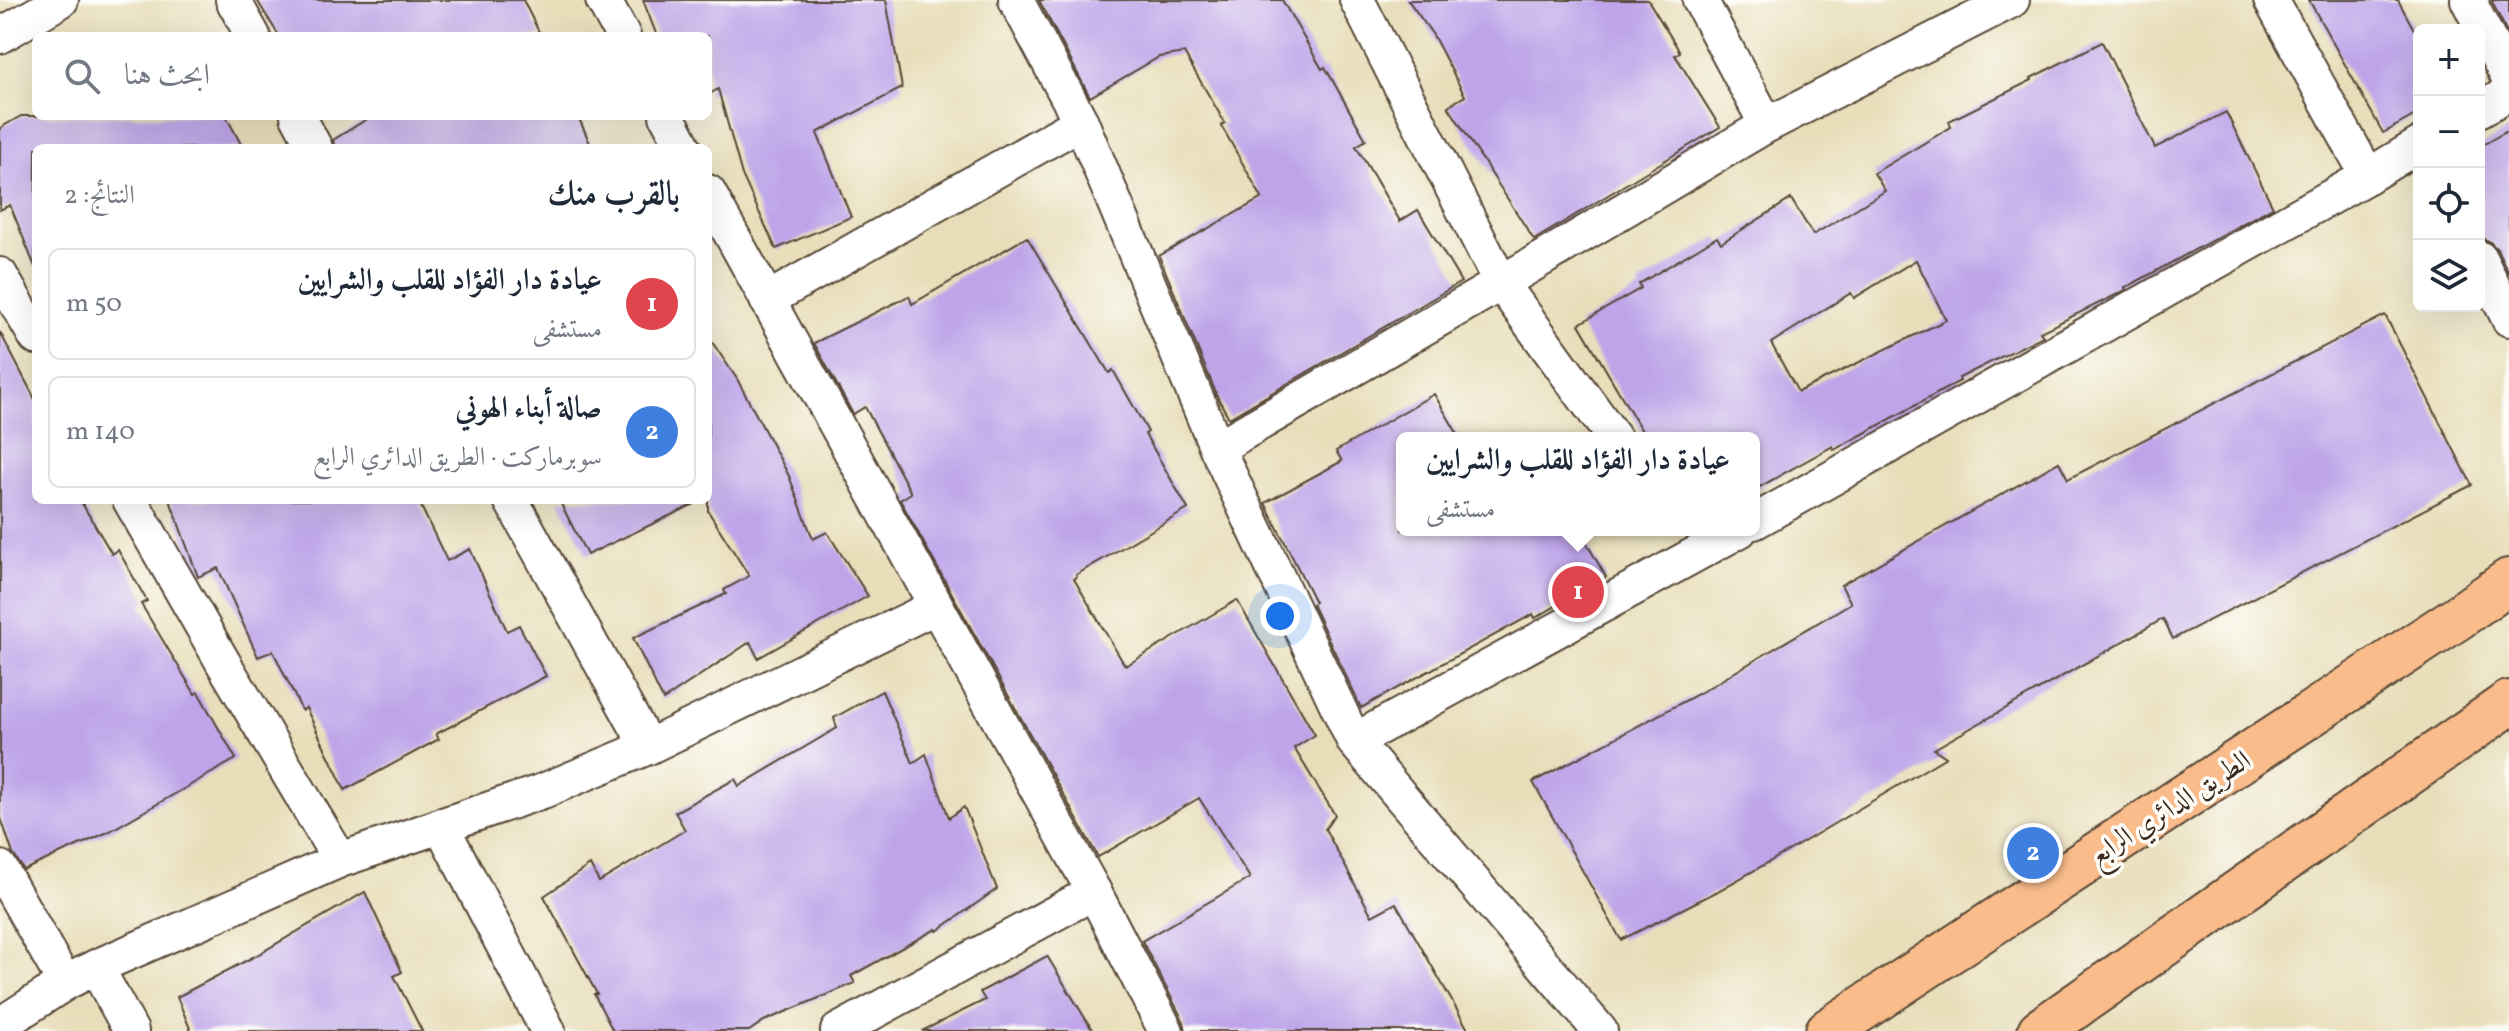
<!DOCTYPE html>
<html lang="ar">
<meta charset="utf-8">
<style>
body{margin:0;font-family:Vollkorn,Amiri,serif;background:#f6f6f7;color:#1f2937;direction:rtl}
.controls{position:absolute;right:24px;top:24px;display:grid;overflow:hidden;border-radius:12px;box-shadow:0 8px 32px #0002}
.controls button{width:72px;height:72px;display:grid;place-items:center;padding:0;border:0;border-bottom:2px solid #e0e1e3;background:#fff;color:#1f2937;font:40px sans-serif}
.you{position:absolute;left:1280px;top:616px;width:28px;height:28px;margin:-20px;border:6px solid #fff;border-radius:50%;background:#1a73e8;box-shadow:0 0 0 12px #1a73e833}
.badge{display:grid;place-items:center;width:52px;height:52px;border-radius:50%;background:#b45309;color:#fff;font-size:26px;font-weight:700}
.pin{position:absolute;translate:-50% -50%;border:4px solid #fff;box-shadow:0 2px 8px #0006}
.popup{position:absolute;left:1396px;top:432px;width:364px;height:104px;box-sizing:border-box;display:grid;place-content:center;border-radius:12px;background:#fff;filter:drop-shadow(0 2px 6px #0005);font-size:26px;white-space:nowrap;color:#747a83}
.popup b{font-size:30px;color:#1f2937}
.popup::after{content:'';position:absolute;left:50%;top:100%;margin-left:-16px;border:16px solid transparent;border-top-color:#fff}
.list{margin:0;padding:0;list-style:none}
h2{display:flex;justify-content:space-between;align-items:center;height:104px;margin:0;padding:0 32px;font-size:34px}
h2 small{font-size:26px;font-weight:400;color:#747a83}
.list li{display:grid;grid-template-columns:52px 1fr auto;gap:24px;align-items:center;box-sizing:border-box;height:112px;margin:0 16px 16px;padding:0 16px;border:2px solid #e0e1e3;border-radius:12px}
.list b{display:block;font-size:30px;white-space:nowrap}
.list p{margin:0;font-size:26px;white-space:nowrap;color:#747a83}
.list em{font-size:26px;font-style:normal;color:#747a83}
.icon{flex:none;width:44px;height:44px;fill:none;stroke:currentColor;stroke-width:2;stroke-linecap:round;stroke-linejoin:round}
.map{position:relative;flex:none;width:2509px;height:1031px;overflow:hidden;direction:ltr}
.search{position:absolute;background:#fff;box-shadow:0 8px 32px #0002;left:32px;top:32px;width:680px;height:88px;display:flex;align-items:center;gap:20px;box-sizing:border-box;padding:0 28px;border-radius:12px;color:#747a83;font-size:30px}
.panel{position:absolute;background:#fff;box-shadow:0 8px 32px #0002;left:32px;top:144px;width:680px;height:360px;border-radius:12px;direction:rtl}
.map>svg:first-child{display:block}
</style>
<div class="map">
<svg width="2509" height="1031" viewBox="0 0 2509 1031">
<rect width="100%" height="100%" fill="#fdfcf7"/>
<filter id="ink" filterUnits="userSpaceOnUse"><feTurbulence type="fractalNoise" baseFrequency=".0125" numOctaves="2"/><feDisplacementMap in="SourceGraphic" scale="16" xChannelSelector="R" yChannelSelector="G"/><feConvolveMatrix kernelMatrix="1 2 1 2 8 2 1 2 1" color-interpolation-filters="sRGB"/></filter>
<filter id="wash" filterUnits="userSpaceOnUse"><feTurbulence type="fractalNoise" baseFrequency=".006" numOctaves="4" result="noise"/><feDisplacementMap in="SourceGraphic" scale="32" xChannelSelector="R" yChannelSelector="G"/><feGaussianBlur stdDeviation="1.8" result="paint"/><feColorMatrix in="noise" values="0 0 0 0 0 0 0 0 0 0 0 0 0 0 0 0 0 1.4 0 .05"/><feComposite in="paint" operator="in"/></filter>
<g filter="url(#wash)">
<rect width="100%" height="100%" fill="#e8deba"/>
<g id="blocks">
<g fill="#bea5e9" fill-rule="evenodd">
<path d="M257 0H523L541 36H279Z"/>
<path d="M643 0H886L902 88 817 133 851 217 776 249 742 175 718 89 708 95V36H657Z"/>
<path d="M1039 0H1282L1322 69 1325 67 1366 140 1356 146 1400 221 1418 210 1461 282 1229 418 1218 398 1159 256 1262 198 1221 125 1225 123 1184 53 1159 57 1090 97Z"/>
<path d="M1408 0H1648L1680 52 1675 55 1720 127 1534 240 1448 106 1465 96 1433 35Z"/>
<path d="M2309 0H2398L2419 39V113L2383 133Z"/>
<path d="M2491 0H2509V36Z"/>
<path d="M2102 42 2155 148 2226 112 2273 207 2125 288 2126 290 2040 332 2043 336 1959 378 1960 381 1834 450 1833 446 1754 490V438H1646L1579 324 1641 288 1639 284 1717 237 1721 243 1791 199 1813 235 1885 191 1874 173 1951 127 1949 121 2032 80 2031 78ZM1916 260 1946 320 1798 392 1771 343 1851 293 1854 298Z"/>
<path d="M21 116H226L243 148H36L35 267 10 205 0 210V128Z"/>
<path d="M372 116H578L592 148H335L333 140Z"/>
<path d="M2509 130V274L2497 249 2489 241 2479 237V147Z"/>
<path d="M1027 237 1109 373 1113 370 1148 432 1145 434 1188 509 1076 575 1077 577 1074 579 1124 664 1127 665 1237 600 1315 735 1294 748 1335 815 1325 829 1372 916 1396 903 1469 1031H1186L1184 1022 1142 941 1250 878 1199 798 1098 857 900 500 911 493 865 407 853 414 814 343 909 296 912 304Z"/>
<path d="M2385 315 2472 485 2173 639 2163 619 1934 749 1946 757 1790 850 1716 892 1621 940 1533 782 1698 694 1851 603 1841 585 2059 462 2068 479Z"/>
<path d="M0 332 36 401V500H80L112 554 118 550 147 601 141 604 195 694 198 692 236 759 108 832 24 870 13 854 0 815Z"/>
<path d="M708 336 737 379 789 476 813 539 827 532 868 596 758 658 750 642 663 700 633 638 726 594 724 590 749 576 708 511Z"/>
<path d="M1434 394 1460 438H1402V530H1579L1606 577 1535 618 1533 614 1361 708 1312 604 1315 602 1265 503 1342 461 1336 451Z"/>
<path d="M170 500H418L447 561 470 549 507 631 519 625 546 676 436 734 439 739 345 790 306 708 302 711 273 651 258 657 218 568 198 577Z"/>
<path d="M559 500H703L587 555Z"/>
<path d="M882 691 913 763 926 754 949 818 964 807 997 889 937 931 936 929 851 976 855 983 764 1021 749 1031H613L594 994H597L544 896 590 865 599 882 685 830 675 812 735 779 739 786 837 728 834 718Z"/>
<path d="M365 892 402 972 394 976 422 1031H191L177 997 257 955Z"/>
<path d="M1047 956 1093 1031H922L985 1000 980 992Z"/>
</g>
</g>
</g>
<g filter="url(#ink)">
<use href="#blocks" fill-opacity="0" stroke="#554535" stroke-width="2"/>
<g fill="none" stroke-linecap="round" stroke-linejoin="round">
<defs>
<g id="minor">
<path d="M233 0 253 36"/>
<path d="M603 0 623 36"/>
<path d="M1016 0 1081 122 1217 448 1354 741 1600 1031"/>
<path d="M1357 0 1501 283 1614 438"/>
<path d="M1700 0 1767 125"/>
<path d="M2271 0 2368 176"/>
<path d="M2468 0 2509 79"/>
<path d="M0 36 61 0"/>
<path d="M2479 110 2509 93"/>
<path d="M298 116 315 148"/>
<path d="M667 116 684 148"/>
<path d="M708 192 1094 892 1166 1031"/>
<path d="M2479 258 2509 319"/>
<path d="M0 275 36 337"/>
<path d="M767 300 1081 122"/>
<path d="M1217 448 1501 283 1767 125 2012 0"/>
<path d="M130 500 228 671 340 860"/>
<path d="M511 500 648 747"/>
<path d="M1754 522 2368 176 2419 145"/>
<path d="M1354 741 1740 530"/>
<path d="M441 825 548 1031"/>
<path d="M0 868 65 983"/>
<path d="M96 967 131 1031"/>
<path d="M0 1025 65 983 96 967 340 860 543 791 648 747 935 607"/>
<path d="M838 1031 1094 892"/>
</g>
<g id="primary">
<path d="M1828 1031 2457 618 2509 581"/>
<path d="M2040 1031 2509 703"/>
</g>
</defs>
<use href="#minor" stroke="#554535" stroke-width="38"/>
<use href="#primary" stroke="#554535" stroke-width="48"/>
<use href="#minor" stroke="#fff" stroke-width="34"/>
<use href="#primary" stroke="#f9bc8a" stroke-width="44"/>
</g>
</g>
<g text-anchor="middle" stroke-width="7" stroke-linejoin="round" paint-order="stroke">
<g font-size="28" fill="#3b2a1e" stroke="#fdfcf7">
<text transform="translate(2169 807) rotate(-33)" y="10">الطريق الدائري الرابع</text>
</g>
</g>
</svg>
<div class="controls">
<button>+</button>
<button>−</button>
<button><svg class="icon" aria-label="locate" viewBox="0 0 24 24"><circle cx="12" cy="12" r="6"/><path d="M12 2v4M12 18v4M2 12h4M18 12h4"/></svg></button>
<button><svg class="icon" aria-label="layers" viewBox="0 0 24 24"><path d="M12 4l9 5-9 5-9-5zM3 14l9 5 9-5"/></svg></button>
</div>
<div class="you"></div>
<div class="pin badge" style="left:1578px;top:592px;background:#e0444e">1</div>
<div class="popup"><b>عيادة دار الفؤاد للقلب والشرايين</b>مستشفى</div>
<div class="pin badge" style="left:2033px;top:853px;background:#3f7fe0">2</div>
<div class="search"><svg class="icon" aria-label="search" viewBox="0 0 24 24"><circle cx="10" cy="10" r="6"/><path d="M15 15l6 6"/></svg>ابحث هنا</div>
<section class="panel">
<h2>بالقرب منك<small>النتائج: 2</small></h2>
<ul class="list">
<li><span class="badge" style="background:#e0444e">1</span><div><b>عيادة دار الفؤاد للقلب والشرايين</b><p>مستشفى</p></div><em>50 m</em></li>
<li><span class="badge" style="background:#3f7fe0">2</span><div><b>صالة أبناء الهوني</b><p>سوبرماركت · الطريق الدائري الرابع</p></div><em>140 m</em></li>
</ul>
</section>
</div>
